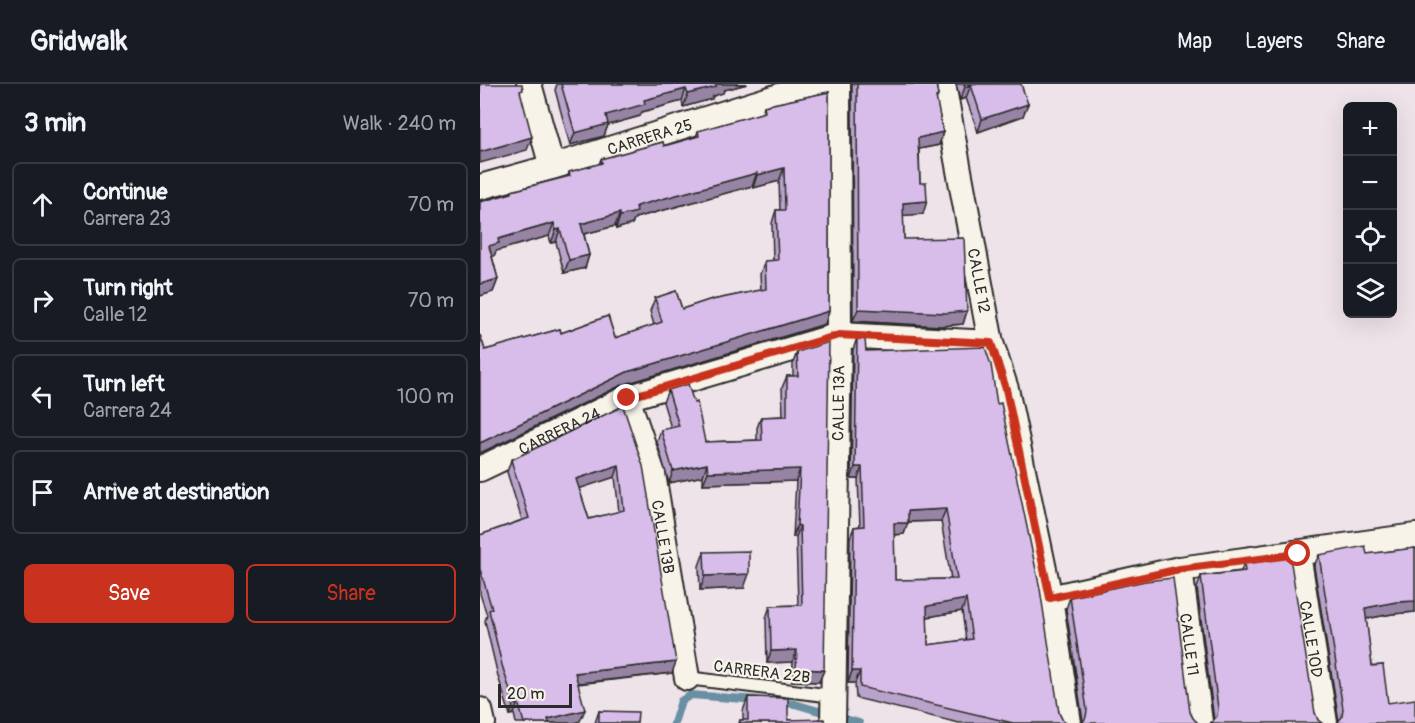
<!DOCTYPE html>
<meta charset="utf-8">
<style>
body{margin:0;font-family:Pangolin,sans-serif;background:#242831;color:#f1f3f6}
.controls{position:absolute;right:18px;top:18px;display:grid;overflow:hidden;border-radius:9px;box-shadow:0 6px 24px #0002}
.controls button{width:54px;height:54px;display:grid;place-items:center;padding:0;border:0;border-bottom:2px solid #363941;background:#171b24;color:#f1f3f6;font:30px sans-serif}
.scale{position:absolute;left:18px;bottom:15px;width:74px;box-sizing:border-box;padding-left:6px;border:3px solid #2b2b2b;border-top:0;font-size:16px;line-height:21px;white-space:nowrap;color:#2b2b2b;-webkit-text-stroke:4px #f7f3e8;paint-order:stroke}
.stop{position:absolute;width:18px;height:18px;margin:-14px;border:4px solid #c8321e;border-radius:50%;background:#fff}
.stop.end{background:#c8321e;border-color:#fff;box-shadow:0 2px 6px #0008}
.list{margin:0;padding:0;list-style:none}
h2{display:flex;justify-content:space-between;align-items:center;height:78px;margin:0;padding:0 24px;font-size:26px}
h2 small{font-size:20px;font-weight:400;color:#9ea1a6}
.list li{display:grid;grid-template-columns:39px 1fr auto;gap:18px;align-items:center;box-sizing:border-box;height:84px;margin:0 12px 12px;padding:0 12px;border:2px solid #363941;border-radius:9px}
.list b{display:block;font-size:22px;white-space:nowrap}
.list p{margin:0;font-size:20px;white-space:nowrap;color:#9ea1a6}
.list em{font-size:20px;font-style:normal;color:#9ea1a6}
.actions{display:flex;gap:12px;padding:18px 24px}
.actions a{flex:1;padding:14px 0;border:2px solid #c8321e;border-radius:9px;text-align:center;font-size:21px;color:#c8321e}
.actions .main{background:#c8321e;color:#fff}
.icon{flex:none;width:33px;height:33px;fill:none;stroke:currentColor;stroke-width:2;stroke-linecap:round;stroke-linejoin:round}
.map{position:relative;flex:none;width:935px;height:639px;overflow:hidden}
header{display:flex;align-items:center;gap:36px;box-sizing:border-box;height:84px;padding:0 30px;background:#171b24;border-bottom:2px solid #363941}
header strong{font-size:28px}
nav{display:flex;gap:33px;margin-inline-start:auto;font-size:21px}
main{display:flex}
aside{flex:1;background:#171b24}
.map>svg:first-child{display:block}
</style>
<header>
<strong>Gridwalk</strong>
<nav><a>Map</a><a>Layers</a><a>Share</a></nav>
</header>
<main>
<aside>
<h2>3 min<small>Walk · 240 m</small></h2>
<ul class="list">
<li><svg class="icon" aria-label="ahead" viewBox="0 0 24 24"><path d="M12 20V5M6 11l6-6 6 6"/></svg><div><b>Continue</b><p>Carrera 23</p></div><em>70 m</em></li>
<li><svg class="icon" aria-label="right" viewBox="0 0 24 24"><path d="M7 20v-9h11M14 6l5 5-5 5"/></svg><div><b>Turn right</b><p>Calle 12</p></div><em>70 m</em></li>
<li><svg class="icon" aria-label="left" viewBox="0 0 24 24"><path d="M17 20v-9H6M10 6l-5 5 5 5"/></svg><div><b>Turn left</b><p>Carrera 24</p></div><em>100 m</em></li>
<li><svg class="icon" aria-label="arrive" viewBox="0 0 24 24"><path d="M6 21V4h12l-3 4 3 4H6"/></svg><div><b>Arrive at destination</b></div></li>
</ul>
<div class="actions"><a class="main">Save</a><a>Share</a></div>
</aside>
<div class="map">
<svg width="935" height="639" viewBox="0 0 935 639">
<rect width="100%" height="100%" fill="#eee3e9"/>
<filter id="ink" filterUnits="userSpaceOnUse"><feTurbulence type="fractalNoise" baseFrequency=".0167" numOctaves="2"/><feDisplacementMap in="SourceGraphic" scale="12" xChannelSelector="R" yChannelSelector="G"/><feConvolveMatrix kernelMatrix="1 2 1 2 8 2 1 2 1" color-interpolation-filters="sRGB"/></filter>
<g filter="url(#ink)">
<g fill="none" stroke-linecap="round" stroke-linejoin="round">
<g stroke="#698fa3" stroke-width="8">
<path d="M301 619 315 620 379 639"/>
<path d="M194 639 201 617 211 611 277 616"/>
</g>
<defs>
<path id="lane" d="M207 594 353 612"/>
<g id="street">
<path d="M49 0 72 83"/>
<path id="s1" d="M463 0 511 259 526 305 570 514 589 639"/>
<path id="s2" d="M0 103 72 83 338 0"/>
<path id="s3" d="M147 314 173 390 207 594"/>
<path id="s4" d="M0 385 147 314 359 251 511 259"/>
<path id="s5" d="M818 470 845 639"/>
<path id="s6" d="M700 485 720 638"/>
<path d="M570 514 700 485 935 452"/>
<path d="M0 626 3 639"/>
<path id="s7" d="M353 639 359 251 358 0"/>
</g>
</defs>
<use href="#lane" stroke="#2b2b2b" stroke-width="16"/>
<use href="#street" stroke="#2b2b2b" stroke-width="28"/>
<use href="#lane" stroke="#f7f3e8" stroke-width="12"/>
<use href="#street" stroke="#f7f3e8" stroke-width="24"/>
</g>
<g fill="#baa3ca" stroke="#2b2b2b" stroke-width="1.5" fill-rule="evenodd">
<path d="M77 0H267L244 6 243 9 233 12 232 15 203 23 202 17 162 28 160 32 128 41 124 52 90 61 75 6Z"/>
<path d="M372 0H456L458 12 456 16 463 48 459 61 439 65 440 99 443 130 423 131 424 155 487 227 483 240 461 242 373 237Z"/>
<path d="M476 0H514L543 32 498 48 486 14 480 16Z"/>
<path d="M349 8V227L345 240 142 301 0 369V251L5 266 80 245 81 249 128 232 135 254 174 241 170 227 175 214 196 207 202 225 232 215V216L281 206 280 190 285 177H293L292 139 296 126H300L299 97 273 104 272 102 155 134 152 140 136 145 135 142 104 150 109 171 105 184 84 189 76 158 71 159 69 152 16 167 14 172H12L18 195 13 208 0 212V118L31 109 32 107 88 92 89 88 119 80 121 75 183 58 184 62 216 53 218 47 282 29 284 22Z"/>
<path d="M377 254 386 267 517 320 579 629 583 637 586 639H479L376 614 375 599H368L370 454 374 443 380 442 378 395H371L373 266ZM461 437 471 495 415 496 414 451 424 450 428 438ZM482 527 486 556 448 561 447 533Z"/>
<path d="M317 268 344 586 339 598 312 597 313 578 287 579 286 534 290 522 318 521 316 453H313L316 397 223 400V392L189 399 177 358 181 346 191 344 183 318 188 306 225 358 277 356V344L281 333 303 332 302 304 307 292H313V279Z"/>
<path d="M143 322 192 589 98 600 100 637 94 639H36L34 630 30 631 18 592 5 537 7 531 0 510V451L42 436 27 388 31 376ZM135 393 139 428 109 435 99 404Z"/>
<path d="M935 464V528L912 530 886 535 892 582 903 581 859 637 834 482 839 471 887 470Z"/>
<path d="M224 468 264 504 220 506 219 482Z"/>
<path d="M764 479 835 629 838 636 732 638 734 636 717 504 721 492 761 487Z"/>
<path d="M590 513 710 628 713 634 603 637 586 525Z"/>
<path d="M268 613 308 636 345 639H259L260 636H263V627Z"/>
<path d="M119 627 157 639H115Z"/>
</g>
<g fill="#9784a4" stroke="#2b2b2b" stroke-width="1.5">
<path d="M236 0H267L244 6 243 9 233 12 232 15 203 23 208 10Z"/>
<path d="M491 1 486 14 480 16 485 3Z"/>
<path d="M206 5 202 17 162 28 160 32 128 41 124 52 90 61 95 49 126 31 164 16Z"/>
<path d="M548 20 543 32 498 48 502 35Z"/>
<path d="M463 48 459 61 434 66 438 54Z"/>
<path d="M52 53 47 66 0 79V68Z"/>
<path d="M304 84 299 97 273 104 277 91Z"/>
<path d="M277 89 272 102 155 134 152 140 136 145 140 132 156 122Z"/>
<path d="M447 117 443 130 418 132 423 119Z"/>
<path d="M140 129 135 142 96 152 101 140Z"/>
<path d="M74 139 69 152 16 167 14 172 4 175 9 162 18 155Z"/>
<path d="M80 145 76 158 71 159 76 146Z"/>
<path d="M109 171 105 184 84 189 89 176Z"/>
<path d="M18 195 13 208 0 212V200Z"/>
<path d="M378 225 487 227 483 240 461 242 373 237Z"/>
<path d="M349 227 345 240 142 301 0 369V359L147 288Z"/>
<path d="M227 380 223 392 189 399 193 387Z"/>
<path d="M139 381 135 393 92 407 96 395Z"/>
<path d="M375 383H382L378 395H371Z"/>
<path d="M320 385 316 397 223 400 228 388Z"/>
<path d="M466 425 461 437 423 438 428 427Z"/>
<path d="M414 439H428L424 450 410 451Z"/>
<path d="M317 441 320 442 316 453H313Z"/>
<path d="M269 490 264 504 220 506 225 492Z"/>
<path d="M486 515 482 527 442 534 447 522Z"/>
<path d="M935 517V528L912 530 880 536 885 524 916 518Z"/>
<path d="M317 566 313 578 287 579 291 567Z"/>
<path d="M196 578 192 589 90 600 95 589Z"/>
<path d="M316 585 344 586 339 598 312 597Z"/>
<path d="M372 587H380L375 599H368Z"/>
<path d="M38 618 34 630 30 631 34 619Z"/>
<path d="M105 626 100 637 94 639H67L68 635Z"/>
</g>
<g fill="#d8bdeb" stroke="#2b2b2b" stroke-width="1.5" fill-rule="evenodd">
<path d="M0 0H42L43 6 40 7 52 53 0 68Z"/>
<path d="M81 0H236V3L208 10 206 5 164 16 165 20 126 31 128 40 95 49Z"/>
<path d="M377 0H456L458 12 456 13 463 48 438 54 440 99H446L447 117 423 119 424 155 484 154 487 227 466 229 378 225Z"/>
<path d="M484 0H541L548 20 502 35 491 1 485 3Z"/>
<path d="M349 8V227L147 288 0 359V251L5 266 80 245 81 249 128 232 135 254 182 238 175 214 196 207 202 225 232 215V216L286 205 285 177 298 176 296 126H305L304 84 277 91V89L156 122 157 128 140 132V129L101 140 109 171 89 176 80 145 76 146 74 139 18 155 19 159 9 162 18 195 0 200V118L32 109V107L90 92 89 88 122 79 121 75 183 58 184 62 219 52 218 47 285 28 284 22Z"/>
<path d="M377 254 385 255 386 267 505 263 511 281 517 320 521 319 560 505 579 629 583 637 586 639H533L380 603V587H372L374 443 384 442 382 383H375ZM466 425 477 495 415 496 414 439H428V427ZM486 515 492 555 448 561 447 522Z"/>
<path d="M349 258 344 586 316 585 317 566 291 567 290 522 322 521 320 442 317 441 320 385 228 388 227 380 193 387 181 346 199 342 188 306 208 300 214 319 217 318 225 358 282 356 281 333 307 332V292H318L317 268Z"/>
<path d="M143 322 163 382 196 578 95 589 105 626 68 635 69 639H44L38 618 34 619 22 581 9 526 12 525 0 485V451L49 434 31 376ZM139 381 144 426 109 435 96 395Z"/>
<path d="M885 462 887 470 935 464V517L916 518 885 524 892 582 903 581 908 619 935 615V639H857L862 633 863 625 839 471Z"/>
<path d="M269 467V490L225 492 224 468Z"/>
<path d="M810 473 835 629 838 636 842 639H730L732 638 737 632 738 624 721 492 765 487 764 479Z"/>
<path d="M693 494 710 628 713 634 718 639H600L603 638 606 633 607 626 590 513 665 497Z"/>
<path d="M268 613 308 614V636L344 635 345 639H260V636H268Z"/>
<path d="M119 627 158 628 157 639H119Z"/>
</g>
</g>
<g fill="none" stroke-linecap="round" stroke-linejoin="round" filter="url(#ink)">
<path stroke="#c8321e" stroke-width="8" d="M147 314 359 251 511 259 526 305 570 514 700 485 818 470"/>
</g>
<g text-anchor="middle" stroke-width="4.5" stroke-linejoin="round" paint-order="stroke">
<g font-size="16" fill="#2b2b2b" stroke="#f7f3e8">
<text dy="6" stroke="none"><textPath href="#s2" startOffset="177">CARRERA 25</textPath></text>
<text dy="6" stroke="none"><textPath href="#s1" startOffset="200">CALLE 12</textPath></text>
<text dy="6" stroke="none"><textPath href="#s7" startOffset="320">CALLE 13A</textPath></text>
<text dy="6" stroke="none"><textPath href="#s4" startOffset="88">CARRERA 24</textPath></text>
<text dy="6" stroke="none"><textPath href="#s3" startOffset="144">CALLE 13B</textPath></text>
<text dy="6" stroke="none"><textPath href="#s5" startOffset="86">CALLE 10D</textPath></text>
<text dy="6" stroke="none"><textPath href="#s6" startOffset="76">CALLE 11</textPath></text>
<text transform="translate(282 587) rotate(7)" y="6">CARRERA 22B</text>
</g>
</g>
</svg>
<div class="controls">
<button>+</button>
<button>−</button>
<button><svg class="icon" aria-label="locate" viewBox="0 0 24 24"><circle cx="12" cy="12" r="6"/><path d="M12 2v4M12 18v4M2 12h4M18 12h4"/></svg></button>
<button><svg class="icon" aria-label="layers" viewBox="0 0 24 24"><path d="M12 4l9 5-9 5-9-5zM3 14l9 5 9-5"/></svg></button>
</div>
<div class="scale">20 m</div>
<div class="stop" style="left:818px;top:470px"></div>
<div class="stop end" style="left:147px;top:314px"></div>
</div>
</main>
